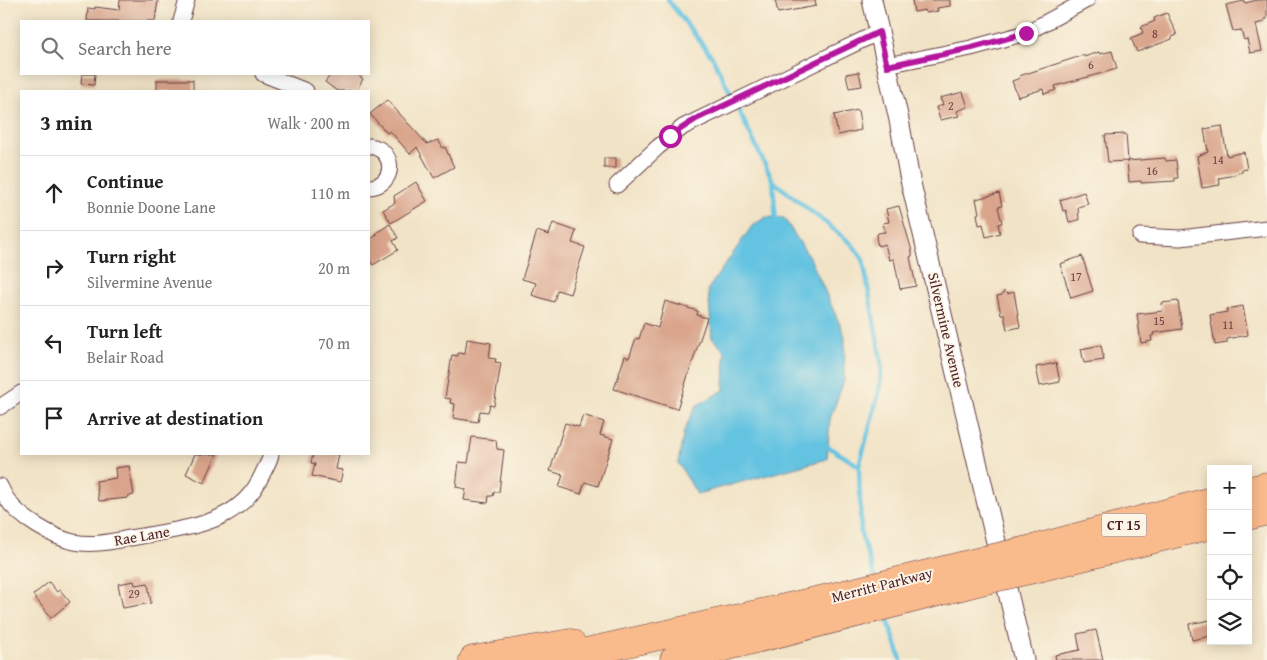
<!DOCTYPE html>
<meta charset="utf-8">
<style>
body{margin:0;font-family:"Gentium Book Plus",serif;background:#f2f2f2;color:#222}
.controls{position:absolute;right:15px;bottom:15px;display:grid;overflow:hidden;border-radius:0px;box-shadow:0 2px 12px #0003}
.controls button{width:45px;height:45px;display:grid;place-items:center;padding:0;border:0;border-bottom:1px solid #e0e0e0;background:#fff;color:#222;font:25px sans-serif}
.stop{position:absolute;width:15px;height:15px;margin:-11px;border:4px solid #b5179e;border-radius:50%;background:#fff}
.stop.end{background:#b5179e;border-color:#fff;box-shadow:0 1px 5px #0008}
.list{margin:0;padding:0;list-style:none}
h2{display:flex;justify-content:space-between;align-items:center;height:65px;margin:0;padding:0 20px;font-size:21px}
h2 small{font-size:16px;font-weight:400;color:#767676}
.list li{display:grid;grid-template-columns:32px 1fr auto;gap:15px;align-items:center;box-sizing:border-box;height:75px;padding:0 20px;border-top:1px solid #e0e0e0}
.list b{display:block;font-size:19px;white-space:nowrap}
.list p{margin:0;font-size:16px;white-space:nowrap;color:#767676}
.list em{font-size:16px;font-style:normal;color:#767676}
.icon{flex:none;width:28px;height:28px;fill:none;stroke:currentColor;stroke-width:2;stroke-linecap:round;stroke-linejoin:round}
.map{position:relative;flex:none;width:1267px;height:660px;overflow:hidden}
.search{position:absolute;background:#fff;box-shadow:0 2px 12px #0003;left:20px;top:20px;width:350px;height:55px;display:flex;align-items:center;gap:12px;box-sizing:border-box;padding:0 18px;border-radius:0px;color:#767676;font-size:19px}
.panel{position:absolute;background:#fff;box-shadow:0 2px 12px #0003;left:20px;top:90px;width:350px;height:365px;border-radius:0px}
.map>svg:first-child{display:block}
</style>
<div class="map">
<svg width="1267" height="660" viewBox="0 0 1267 660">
<rect width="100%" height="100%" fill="#fcf5e5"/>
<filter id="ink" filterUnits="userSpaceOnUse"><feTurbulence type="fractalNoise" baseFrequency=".02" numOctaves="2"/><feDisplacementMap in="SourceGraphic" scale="10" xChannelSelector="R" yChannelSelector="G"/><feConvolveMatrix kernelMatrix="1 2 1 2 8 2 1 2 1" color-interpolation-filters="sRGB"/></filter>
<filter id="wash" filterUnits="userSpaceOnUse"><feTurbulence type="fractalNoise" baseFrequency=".0096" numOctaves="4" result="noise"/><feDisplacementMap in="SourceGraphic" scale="20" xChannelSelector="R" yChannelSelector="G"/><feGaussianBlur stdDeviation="1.12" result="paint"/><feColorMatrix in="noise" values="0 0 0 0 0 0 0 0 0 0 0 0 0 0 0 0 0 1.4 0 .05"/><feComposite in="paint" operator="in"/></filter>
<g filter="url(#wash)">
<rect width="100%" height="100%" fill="#f1e3c6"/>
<path fill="#63c3e1" stroke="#567186" d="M766 217 784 218 811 260 845 336 844 381 830 419 827 459 697 494 678 463 684 431 696 406 724 390 725 352 712 338 708 289 752 226Z"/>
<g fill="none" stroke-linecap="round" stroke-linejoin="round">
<g stroke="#63c3e1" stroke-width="4.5">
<path d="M668 0 713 58 773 181 852 244 863 259 882 366 879 392 859 466 861 534 875 578"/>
<path d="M773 181 776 223"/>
<path d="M824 444 859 466"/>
<path d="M886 614 901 660"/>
</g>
</g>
<g id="blocks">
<g fill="#d9a48b">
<path d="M120 0H158L155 21H87L88 8 95 9V7L119 10Z"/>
<path d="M775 0H815L816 6 778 13Z"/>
<path d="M912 0H950V6L937 8 938 11 926 13 925 10 914 12Z"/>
<path d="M1257 0H1267V19H1264V22L1256 24 1262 51 1250 53 1247 39 1244 40 1241 30 1233 31 1226 5 1244 1 1245 3Z"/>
<path d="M1167 13 1177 35 1172 37V39L1137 52 1131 38 1143 33 1141 27 1155 21 1154 18Z"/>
<path d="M1112 51 1117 69 1055 86 1056 90 1044 94 1043 89 1018 97 1012 81 1020 78 1019 76 1084 55V57L1099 52 1100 54Z"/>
<path d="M859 72 862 86 849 88 846 74Z"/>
<path d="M82 74H95L94 85 81 84Z"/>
<path d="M331 74H357L363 79 356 91H337L325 82Z"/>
<rect x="157" y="80" width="36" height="11"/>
<path d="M963 92 968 107 957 111 959 116 940 120 936 107 943 105 940 98Z"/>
<path d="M387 100 427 144 438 140 443 148 445 147 454 167 434 178 417 147 410 154 390 131 387 133 370 114Z"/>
<path d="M858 110 861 130 838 135 834 115Z"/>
<path d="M1222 126 1227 156 1244 152 1247 169 1242 170V172L1235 174V175L1219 178 1220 185 1202 188 1197 156 1208 152 1204 129Z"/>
<path d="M1126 134 1128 161 1108 162 1105 135Z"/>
<rect x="604" y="158" width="12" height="10"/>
<path d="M1165 158 1166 161 1176 160 1178 178H1175V181L1141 183V181L1129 182 1127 161Z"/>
<path d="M416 182 427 201 391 223 383 210 395 203 394 196Z"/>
<path d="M1084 192 1088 204 1078 207 1079 220 1069 222 1066 210 1063 211 1060 200Z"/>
<path d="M999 193 1002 206 998 207 1002 223 998 224 1000 233 986 237 983 224 979 225 977 214 979 213 976 199Z"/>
<path d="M899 206 912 251V256L910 257 916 286 900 289 894 259 889 260 885 244 878 246 876 238 878 233 885 232 883 223 889 222 886 209Z"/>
<path d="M553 223 576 231 572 243 585 247 570 294 557 290 554 302 532 295 536 283 522 279 537 231 549 235Z"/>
<path d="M390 224 398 238 393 241 398 250 373 265 369 259V240L377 235 376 233Z"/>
<path d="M1082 256 1093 291 1071 298 1060 264Z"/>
<path d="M1004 291 1007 294 1014 292 1020 327 1007 330 1004 314H1001L997 296 1002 295Z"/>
<path d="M665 301 698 311 697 315 707 318 677 409 614 389 625 356 629 358 636 338 639 339 644 323 658 328Z"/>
<path d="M1178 301 1182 329 1153 333 1154 335 1151 336 1152 341 1141 343 1137 314 1163 311 1162 303Z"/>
<path d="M1243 306 1248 335 1227 339V343L1215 345 1210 315 1227 312V309Z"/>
<path d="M467 339 491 343 489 358 496 359 495 362 501 363 494 406 490 405 488 412 480 411 478 422 453 418 455 404 450 403 451 399 445 398 452 355 458 356V353L465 354Z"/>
<path d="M1101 345 1104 360 1084 363 1081 349Z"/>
<path d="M1056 363 1060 382 1040 386 1036 367Z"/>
<path d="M583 415 604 422 600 435 613 439 598 486 585 482 581 494 559 487 563 475 550 471 565 423 579 427Z"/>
<path d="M472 437 496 440 497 449 504 450 499 492H494L493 496H489L488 503 464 500 466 489 456 487 459 462 468 463Z"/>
<path d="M195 454H217L204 483 186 474Z"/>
<path d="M313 454H339L336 469 343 470 340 482 312 476 315 464 311 463Z"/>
<path d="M129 466 134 495 128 496V498L99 501 96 481 116 478 115 468Z"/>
<path d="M134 581 135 585 148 583 151 603 123 608 118 584Z"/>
<path d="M49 582 57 592 60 590 70 602 51 618 33 595Z"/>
<path d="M1211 620V636L1192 640 1189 624Z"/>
<path d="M1096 630 1103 660H1056L1055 655 1080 650 1077 634Z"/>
</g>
</g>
</g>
<g filter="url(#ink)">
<use href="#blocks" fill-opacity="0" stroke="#633c42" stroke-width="1"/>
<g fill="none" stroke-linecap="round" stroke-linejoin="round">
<defs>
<g id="minor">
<path d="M181 21 187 0"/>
<path d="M887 65 971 48 1026 33 1087 0"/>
<path d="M263 74 306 91"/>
<path d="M369 146C397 149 396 186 369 187"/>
<path d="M617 185 658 147 683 127 879 32"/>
<path d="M1140 236 1180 238 1267 228"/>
<path d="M0 407 21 393"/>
<path d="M0 486C2 490 4 495 7 499 18 517 54 538 74 542 96 547 120 539 142 536 189 527 240 524 262 475 265 468 270 461 271 454"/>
</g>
<path id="tertiary" d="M872 0 899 120 909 175 1024 660"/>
<g id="motorway">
<path d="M1248 491 1267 486"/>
<path d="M1248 516 1267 511"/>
<path d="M1037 548 1211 501"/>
<path d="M1042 567 1211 525"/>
<path d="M473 660 571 643"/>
<path d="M551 660 829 598 985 560"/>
<path d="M674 660 985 580"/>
</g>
</defs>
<use href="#minor" stroke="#633c42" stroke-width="17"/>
<use href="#tertiary" stroke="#633c42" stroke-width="21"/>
<use href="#motorway" stroke="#633c42" stroke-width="29"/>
<use href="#minor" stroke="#fff" stroke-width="15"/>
<use href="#tertiary" stroke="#fff" stroke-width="19"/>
<use href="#motorway" stroke="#fabb8c" stroke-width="28"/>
<defs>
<g id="motorway-bridge">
<path d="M985 560 1037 548"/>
<path d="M985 580 1042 567"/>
</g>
</defs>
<use href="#motorway-bridge" stroke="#633c42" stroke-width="29" stroke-linecap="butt"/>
<use href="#motorway-bridge" stroke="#fabb8c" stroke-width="28"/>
</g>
</g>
<g fill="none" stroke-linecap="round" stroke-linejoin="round" filter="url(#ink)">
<path stroke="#b5179e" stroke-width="6" d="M670 136 696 119 879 32 887 66 972 48 1026 33"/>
</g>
<g text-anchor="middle" stroke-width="4" stroke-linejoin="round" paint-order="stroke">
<g font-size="12" fill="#6e4043">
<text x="1155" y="38">8</text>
<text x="1091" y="69">6</text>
<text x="951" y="110">2</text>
<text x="1218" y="164">14</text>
<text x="1152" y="175">16</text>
<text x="1076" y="281">17</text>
<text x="1159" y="325">15</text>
<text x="1228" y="329">11</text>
<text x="134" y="598">29</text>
</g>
<rect fill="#fcf5e5" stroke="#7f5f63" stroke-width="1" x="1101.5" y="513.5" width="45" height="23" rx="4"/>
<g font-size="14" font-weight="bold" fill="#4a1f2b">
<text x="1124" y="530">CT 15</text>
</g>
<g font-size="15" fill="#4a1f2b" stroke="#fcf5e5">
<text transform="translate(946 330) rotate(77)" y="5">Silvermine Avenue</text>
<text transform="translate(142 536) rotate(-10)" y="5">Rae Lane</text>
<text transform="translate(882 585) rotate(-14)" y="5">Merritt Parkway</text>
</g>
</g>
</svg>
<div class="controls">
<button>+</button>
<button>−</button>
<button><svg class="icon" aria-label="locate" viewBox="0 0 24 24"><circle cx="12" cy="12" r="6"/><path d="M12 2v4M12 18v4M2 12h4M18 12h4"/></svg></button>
<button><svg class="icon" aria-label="layers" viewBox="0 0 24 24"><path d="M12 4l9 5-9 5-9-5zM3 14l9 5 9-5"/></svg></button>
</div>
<div class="stop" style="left:670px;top:136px"></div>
<div class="stop end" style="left:1026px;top:33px"></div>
<div class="search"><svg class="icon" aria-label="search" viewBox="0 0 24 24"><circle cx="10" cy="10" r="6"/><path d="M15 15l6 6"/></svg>Search here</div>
<section class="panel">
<h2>3 min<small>Walk · 200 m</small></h2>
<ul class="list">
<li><svg class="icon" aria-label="ahead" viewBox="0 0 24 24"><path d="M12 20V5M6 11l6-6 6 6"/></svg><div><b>Continue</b><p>Bonnie Doone Lane</p></div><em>110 m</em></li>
<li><svg class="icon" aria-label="right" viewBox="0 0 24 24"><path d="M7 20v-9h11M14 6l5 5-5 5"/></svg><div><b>Turn right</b><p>Silvermine Avenue</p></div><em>20 m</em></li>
<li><svg class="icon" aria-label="left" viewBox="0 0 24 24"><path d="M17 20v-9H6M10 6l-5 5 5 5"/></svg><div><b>Turn left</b><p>Belair Road</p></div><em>70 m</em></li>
<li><svg class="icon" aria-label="arrive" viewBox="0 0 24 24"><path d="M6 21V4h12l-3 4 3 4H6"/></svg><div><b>Arrive at destination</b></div></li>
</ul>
</section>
</div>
